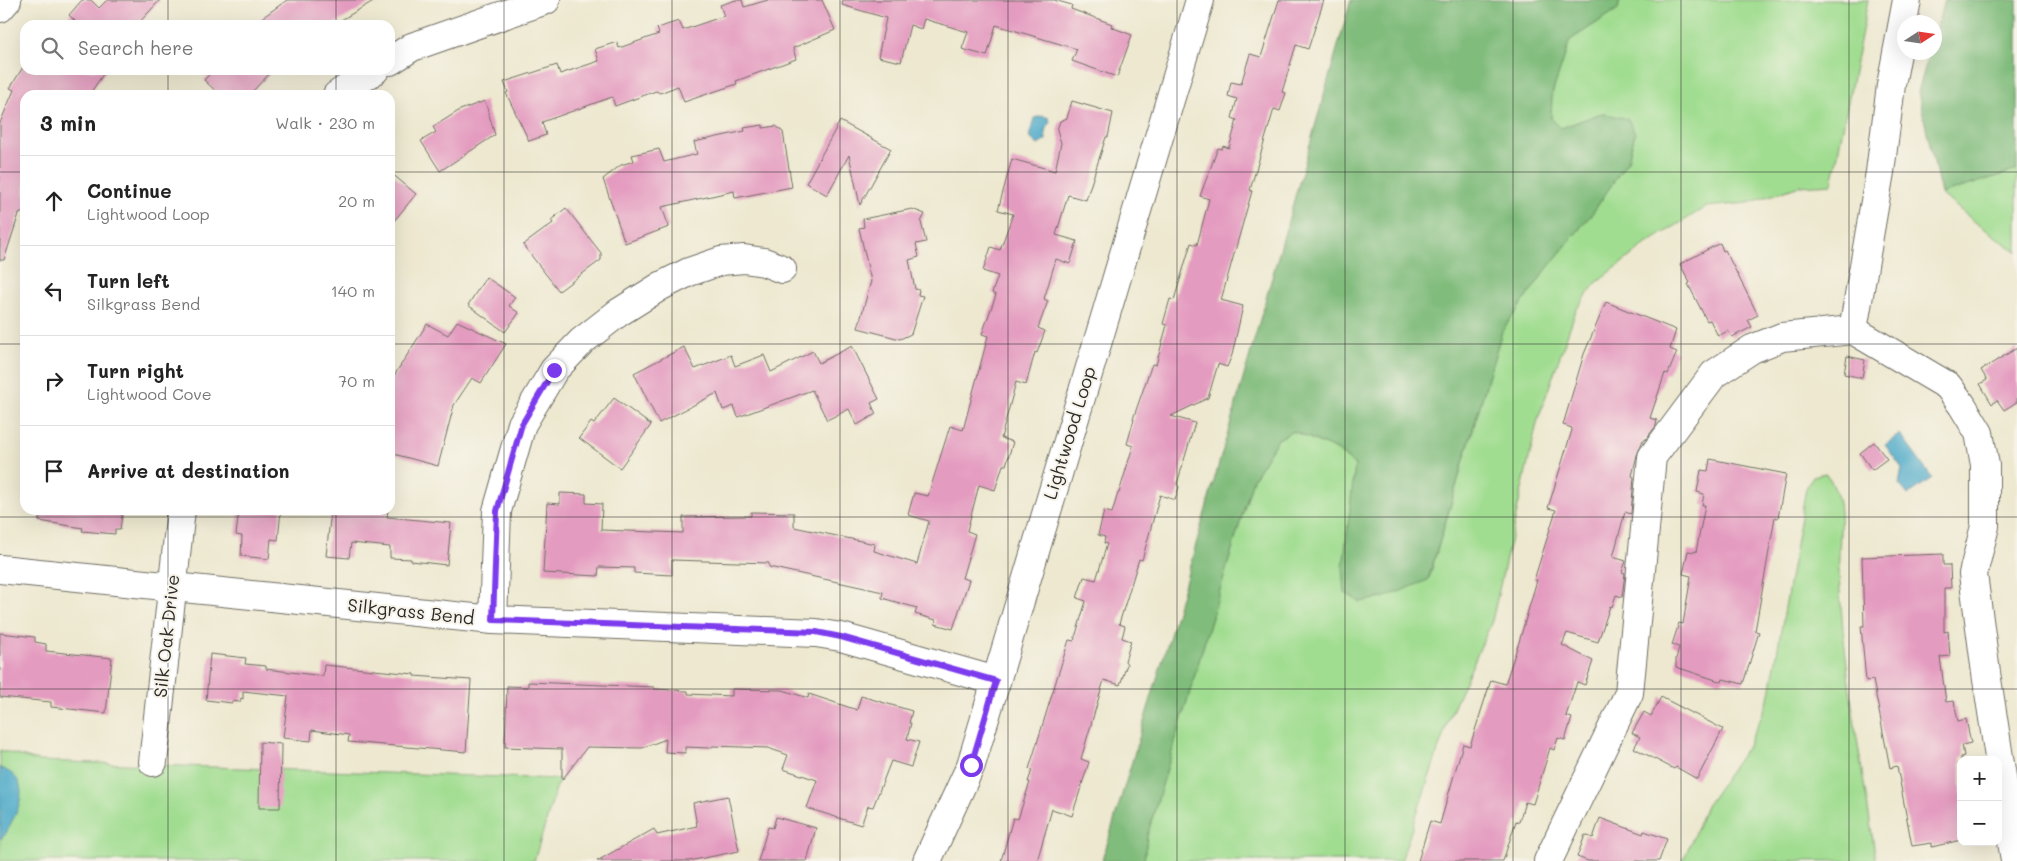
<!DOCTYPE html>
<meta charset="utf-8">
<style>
body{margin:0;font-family:Mali,sans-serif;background:#f6f6f6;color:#222}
.controls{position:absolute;right:15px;bottom:15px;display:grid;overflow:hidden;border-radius:10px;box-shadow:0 5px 20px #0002}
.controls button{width:45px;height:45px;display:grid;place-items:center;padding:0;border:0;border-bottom:1px solid #e0e0e0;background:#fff;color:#222;font:25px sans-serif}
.compass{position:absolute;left:1897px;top:15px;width:45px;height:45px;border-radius:50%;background:#fff;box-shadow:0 5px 20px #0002;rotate:78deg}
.stop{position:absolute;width:15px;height:15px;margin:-11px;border:4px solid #7c3aed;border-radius:50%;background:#fff}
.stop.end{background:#7c3aed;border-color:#fff;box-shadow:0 1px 5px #0008}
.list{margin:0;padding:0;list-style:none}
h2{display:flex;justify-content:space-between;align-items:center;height:65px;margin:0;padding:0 20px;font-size:21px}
h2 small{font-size:16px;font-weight:400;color:#767676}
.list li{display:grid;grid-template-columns:32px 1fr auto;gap:15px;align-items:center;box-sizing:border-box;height:90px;padding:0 20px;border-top:1px solid #e0e0e0}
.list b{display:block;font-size:19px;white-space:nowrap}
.list p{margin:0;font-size:16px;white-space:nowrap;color:#767676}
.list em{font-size:16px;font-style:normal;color:#767676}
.icon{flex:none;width:28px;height:28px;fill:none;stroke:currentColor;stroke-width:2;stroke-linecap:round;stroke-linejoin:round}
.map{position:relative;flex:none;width:2017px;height:861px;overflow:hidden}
.search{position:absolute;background:#fff;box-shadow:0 5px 20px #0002;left:20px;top:20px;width:375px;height:55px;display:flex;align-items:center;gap:12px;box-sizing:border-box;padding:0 18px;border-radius:15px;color:#767676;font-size:19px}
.panel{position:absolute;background:#fff;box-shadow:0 5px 20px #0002;left:20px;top:90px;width:375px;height:425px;border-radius:15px}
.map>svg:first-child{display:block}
</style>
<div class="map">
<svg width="2017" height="861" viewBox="0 0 2017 861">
<rect width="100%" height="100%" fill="#f7f3e8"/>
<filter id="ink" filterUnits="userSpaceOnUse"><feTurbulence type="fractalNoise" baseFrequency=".02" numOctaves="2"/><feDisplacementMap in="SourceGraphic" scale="10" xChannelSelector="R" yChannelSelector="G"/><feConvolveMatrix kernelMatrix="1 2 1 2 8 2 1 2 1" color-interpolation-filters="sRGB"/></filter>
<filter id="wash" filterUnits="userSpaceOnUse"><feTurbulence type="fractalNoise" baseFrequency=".0096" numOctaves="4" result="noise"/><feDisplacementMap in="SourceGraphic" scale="20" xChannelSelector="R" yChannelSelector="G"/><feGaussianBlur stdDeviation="1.12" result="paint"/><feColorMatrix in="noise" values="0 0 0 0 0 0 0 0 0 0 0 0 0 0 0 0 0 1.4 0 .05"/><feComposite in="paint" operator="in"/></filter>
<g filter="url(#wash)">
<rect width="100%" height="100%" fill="#ede8cf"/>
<g fill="#a1dd91" stroke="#66845e">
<path d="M1620 0H1868L1832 184 1800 186 1748 203 1706 207 1646 244 1595 284 1576 310 1538 419 1492 621 1449 718 1401 861H1144L1147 836 1253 479 1278 439 1293 431 1337 450 1355 465 1352 501 1429 579 1502 331 1546 270 1594 211 1628 160 1635 133 1602 113 1561 128 1551 118 1552 94 1570 40 1618 9Z"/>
<path d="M2017 170V252L1975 222 1941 194Z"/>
<path d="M1825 473C1849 498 1837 540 1839 571 1843 669 1862 765 1876 861H1683L1706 806 1748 746 1769 699 1806 488 1813 476Z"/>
<path d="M0 750 38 761 559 779 534 861H0Z"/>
</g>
<g fill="#80bc7b" stroke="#567453">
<path d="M1351 0H1620L1618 9 1570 40 1552 94 1551 118 1561 128 1602 113 1628 119 1635 133 1628 160 1594 211 1546 270 1502 331 1428 580 1386 597 1360 602 1345 593 1343 567 1355 465 1337 450 1293 431 1278 439 1253 479 1147 836 1144 861H1102L1171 632Z"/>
<path d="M1944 0H2017V170L1941 194 1918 92 1929 53 1934 52 1935 34Z"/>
</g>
<g fill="#4aa8c8" stroke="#3a6a7a">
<path d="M1043 116 1049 118 1050 122 1045 130 1046 140 1038 145 1029 137 1034 118Z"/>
<path d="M1900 434 1932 478 1908 495 1899 484 1902 468 1885 445Z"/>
<path d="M0 768C29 777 23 802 11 823 8 829 6 836 0 839Z"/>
</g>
<g id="blocks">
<g fill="#e49bc0">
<path d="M82 0H91L99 8 107 0H160L137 25H79L69 15Z"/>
<path d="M287 0H375L333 25H252Z"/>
<path d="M736 0H742L744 7 768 0H822L835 30 793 48 796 59 736 81 737 84 716 91 684 102 678 86 660 93 656 91 615 106 612 97 542 122 546 135 529 141 506 93 508 92 504 82 557 65 560 74 599 61 595 49 617 42 619 48 659 34 657 28 679 21 683 30 724 16 720 5Z"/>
<path d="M843 0H1054L1072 5 1071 9 1112 24 1111 27 1132 35 1117 77 1072 61 1077 49 996 25 987 56 962 49 968 32 924 19 921 29 910 25 901 62 878 57 886 18 842 5Z"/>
<path d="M1279 0H1324L1308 49 1296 45 1282 92 1286 93 1280 111 1274 109 1250 190 1252 191 1221 300 1243 306 1232 355 1227 367 1218 364 1208 398 1171 416 1195 423 1177 484 1179 487 1175 500 1160 495 1142 560 1139 559 1119 624 1125 626 1122 638 1131 641 1125 661 1127 664 1120 685 1104 680 1081 759 1089 762 1072 816 1052 809 1037 861H1001L1013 818 1018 819 1030 782H1028L1032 770 1029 769 1057 678 1069 640 1074 641 1086 601 1077 598 1084 577 1096 580 1107 544 1104 543 1105 537 1098 535 1104 511 1112 513 1118 493H1119L1133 446 1127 444 1134 419H1133L1152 364 1156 365 1167 325 1163 324 1170 299 1174 300 1191 243 1197 245 1209 199 1200 196 1218 148 1222 149 1223 146 1229 148 1237 120 1232 118 1237 99 1228 96 1231 82 1241 84 1250 54 1261 57Z"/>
<path d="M25 64V70H106L89 95H25V211L19 214 4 260H0V123L14 90 10 88Z"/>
<path d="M214 70H273L249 95H220L204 80Z"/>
<path d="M485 101 495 135 440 171 421 141 436 132 433 127 460 110Z"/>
<path d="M1072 101 1113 113 1108 137H1106L1086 200 1068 195 1056 235 1077 241 1070 264 1056 259 1044 299 1048 301 1038 328 1045 331 1037 353 1035 352 1026 385 1016 382 1001 438 1013 442 1006 465H1003L995 490 979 485 967 531 975 534 962 578 969 580 953 629 935 624 936 620 915 614 917 608 882 598 883 592 769 567V563L672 560V575L634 573V568L599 567 598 576 543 573 547 503 560 504V493L586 494V503L602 504 601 530 683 533V517L751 516V512L794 513V527L875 544 874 551 917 564 929 521 908 515 914 493 928 496 950 426 963 430 988 336 982 334 996 295 992 293 998 276 983 271 991 247 1000 250 1013 214 998 210 1012 159 1055 171 1061 143 1057 130 1060 121 1067 118Z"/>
<path d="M840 121 891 149 860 205 849 155 827 195 806 183Z"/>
<path d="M763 125V128L776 126 783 132 792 187 735 198 734 191 662 207 669 227 625 243 603 179 621 165 634 161 632 155 659 149 664 162 697 154 694 142 745 131 744 128Z"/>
<path d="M390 172 416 194 390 226Z"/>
<path d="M566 208 601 253V260L559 291 523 245 553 223 551 220Z"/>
<path d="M912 209 925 214 921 222 926 242 916 244 919 257 909 260 915 289 919 290 918 295 923 296 911 334 900 339 858 328 871 281 859 228 864 227 863 219Z"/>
<path d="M1720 243 1723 251 1725 250 1758 315 1748 320 1752 327 1732 337 1728 331 1718 336 1710 320 1707 321 1688 284 1690 283 1680 264Z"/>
<path d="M486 277 515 297 509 306 519 313 505 332 468 305Z"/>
<path d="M1606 302 1676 330 1670 349 1677 352 1668 374 1665 373 1650 418 1657 420 1656 426 1645 440H1643L1637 455 1632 476 1634 477 1631 514 1625 512 1613 557 1626 561 1622 572 1625 573 1622 597 1616 595 1612 607 1610 606 1598 642 1567 633 1562 645 1593 661 1585 685 1577 682 1566 716 1572 718 1565 740 1558 738 1554 750 1550 748 1533 804 1525 802 1519 822 1516 821 1503 861H1418L1430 821 1440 824 1463 744 1470 746 1491 680 1505 684 1519 642 1537 580H1534L1556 510 1548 508 1572 430V428L1563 425 1584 354Z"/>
<path d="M457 321 506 344 481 383 472 378 454 405 438 466 390 453V382L427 324 448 335Z"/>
<path d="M852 346 879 399 871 403 876 414 857 425 849 409 827 420 812 390 738 417 734 406 723 410 717 393 659 423 634 373 684 347 695 369 731 355 735 366 764 355 771 372 813 351 819 363Z"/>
<path d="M2017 348V402L2004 410 1997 400 1992 404 1980 384 1987 380 1981 370Z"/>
<path d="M1847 356 1865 360 1862 378 1844 374Z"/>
<path d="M614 398 651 425 620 468 579 438 591 422 594 424Z"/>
<path d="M1874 442 1887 459 1872 470 1860 453Z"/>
<path d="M1710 459 1786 474 1778 518 1775 517 1755 631 1759 632 1743 684 1723 679 1722 682 1676 667V659L1679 647 1672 645 1679 623 1683 624 1691 576 1683 574 1688 551 1696 552 1705 505H1702L1704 494 1697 492 1701 470 1708 471Z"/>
<path d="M40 510H123L120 529H115V534L82 531 83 528 39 521Z"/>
<path d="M239 510H281L278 540 271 539 269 559 241 556 242 536 236 535Z"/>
<path d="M331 510H388L387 517 451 523 447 565 411 561V559L390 558V547L351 543 349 558 326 556Z"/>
<path d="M1943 554V565H1950L1951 588H1944V632L1948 631 1950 656 1940 657 1946 702 1954 701 1958 721 1966 719 1971 743 1962 745 1964 756 1961 757V840L1932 847V843L1912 846 1897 766 1890 768 1873 680 1866 681 1861 626H1864L1862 557Z"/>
<path d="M0 633 35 637V642L46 644V651L112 658 106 713 51 707V702L0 697Z"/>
<path d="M210 654 246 658 245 664 266 666V669L323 676 324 665 414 674V676L471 680 466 752 348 742 349 735 312 730 311 741 283 738 288 696 243 691V699L241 698 240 702 232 701V703L206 700Z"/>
<path d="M528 682 654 687V689L688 691V694L732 696V689L783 690 808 698 809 694 857 710 861 696 912 711 909 723H911L907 739 919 742 911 767 891 761 873 807 868 806 861 825 807 808 817 780 783 769 788 755 768 748 713 746 710 748 685 747V753L665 752 666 739 642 748 587 747 562 780V749L505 747 507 686 528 687Z"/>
<path d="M1661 697 1723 729 1697 779 1676 767 1674 769 1634 748 1640 737 1632 733 1644 712 1651 716Z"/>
<path d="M260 742 281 744 280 808H259Z"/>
<path d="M728 796 739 851 689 861H597L654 829 657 835 697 826 693 803Z"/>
<path d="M776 817 816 828 807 861H758L768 827 773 828Z"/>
<path d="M1600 818 1643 834 1644 831 1667 839 1659 861H1588L1577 857 1585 835 1593 838Z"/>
</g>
</g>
</g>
<g filter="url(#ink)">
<use href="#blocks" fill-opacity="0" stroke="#6f6d64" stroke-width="1"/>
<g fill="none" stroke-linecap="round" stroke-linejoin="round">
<defs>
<g id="minor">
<path d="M0 8 7 0"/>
<path d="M390 61 412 47 546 0"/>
<path d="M337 95 375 70"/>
<path d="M1853 330 1880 172 1891 85 1907 0"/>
<path d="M0 569 493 620 816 633 841 637 996 681"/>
<path d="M493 620 497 511 522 424 554 370 582 341 618 313 661 286 689 272 721 261 744 259 764 262 782 269"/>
<path d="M153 762 181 510"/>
<path d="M927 861 971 765 1200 0"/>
<path d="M1548 861 1629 693 1652 457 1714 374 1752 349 1782 337 1853 330 1948 386 1962 405 1979 433 1985 465V526L1973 574 1986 673 2015 861"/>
</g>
</defs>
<use href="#minor" stroke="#6f6d64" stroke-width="30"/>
<use href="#minor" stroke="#fff" stroke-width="28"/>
</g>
</g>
<g fill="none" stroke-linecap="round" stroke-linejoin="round" filter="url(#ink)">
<path stroke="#7c3aed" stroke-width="6" d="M554 370 522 424 497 511 493 620 816 632 841 637 996 681 971 765"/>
</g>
<path fill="none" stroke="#2b2b2b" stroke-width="1" stroke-opacity="0.55" d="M168 0V25M336 0V25M504 0V861M672 0V861M840 0V861M1008 0V861M1177 0V861M1345 0V861M1513 0V861M1681 0V861M1849 0V861M168 70V95M336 70V95M0 172H25M390 172H2017M0 344H25M390 344H2017M168 510V861M336 510V861M0 517H2017M0 689H2017"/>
<g text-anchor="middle" stroke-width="4" stroke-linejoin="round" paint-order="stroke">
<g font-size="18" fill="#2b2b2b" stroke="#f7f3e8">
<text transform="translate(1070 433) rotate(-73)" y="6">Lightwood Loop</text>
<text transform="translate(411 612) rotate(6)" y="6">Silkgrass Bend</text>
<text transform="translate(167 636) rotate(-84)" y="6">Silk Oak Drive</text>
</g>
</g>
</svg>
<div class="controls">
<button>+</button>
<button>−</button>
</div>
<svg class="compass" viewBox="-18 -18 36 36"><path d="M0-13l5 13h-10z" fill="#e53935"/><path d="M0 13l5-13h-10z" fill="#767676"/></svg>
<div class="stop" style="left:971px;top:765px"></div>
<div class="stop end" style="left:554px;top:370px"></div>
<div class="search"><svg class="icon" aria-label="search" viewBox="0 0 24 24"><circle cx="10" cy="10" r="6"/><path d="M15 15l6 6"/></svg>Search here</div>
<section class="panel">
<h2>3 min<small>Walk · 230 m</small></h2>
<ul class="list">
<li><svg class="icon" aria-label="ahead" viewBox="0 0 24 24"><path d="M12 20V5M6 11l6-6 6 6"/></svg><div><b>Continue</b><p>Lightwood Loop</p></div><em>20 m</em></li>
<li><svg class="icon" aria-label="left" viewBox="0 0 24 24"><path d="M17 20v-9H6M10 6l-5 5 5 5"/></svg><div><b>Turn left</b><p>Silkgrass Bend</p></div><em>140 m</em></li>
<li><svg class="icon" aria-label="right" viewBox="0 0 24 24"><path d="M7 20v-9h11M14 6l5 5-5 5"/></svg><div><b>Turn right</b><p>Lightwood Cove</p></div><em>70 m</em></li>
<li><svg class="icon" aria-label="arrive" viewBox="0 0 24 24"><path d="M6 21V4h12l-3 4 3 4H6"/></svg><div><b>Arrive at destination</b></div></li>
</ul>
</section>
</div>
